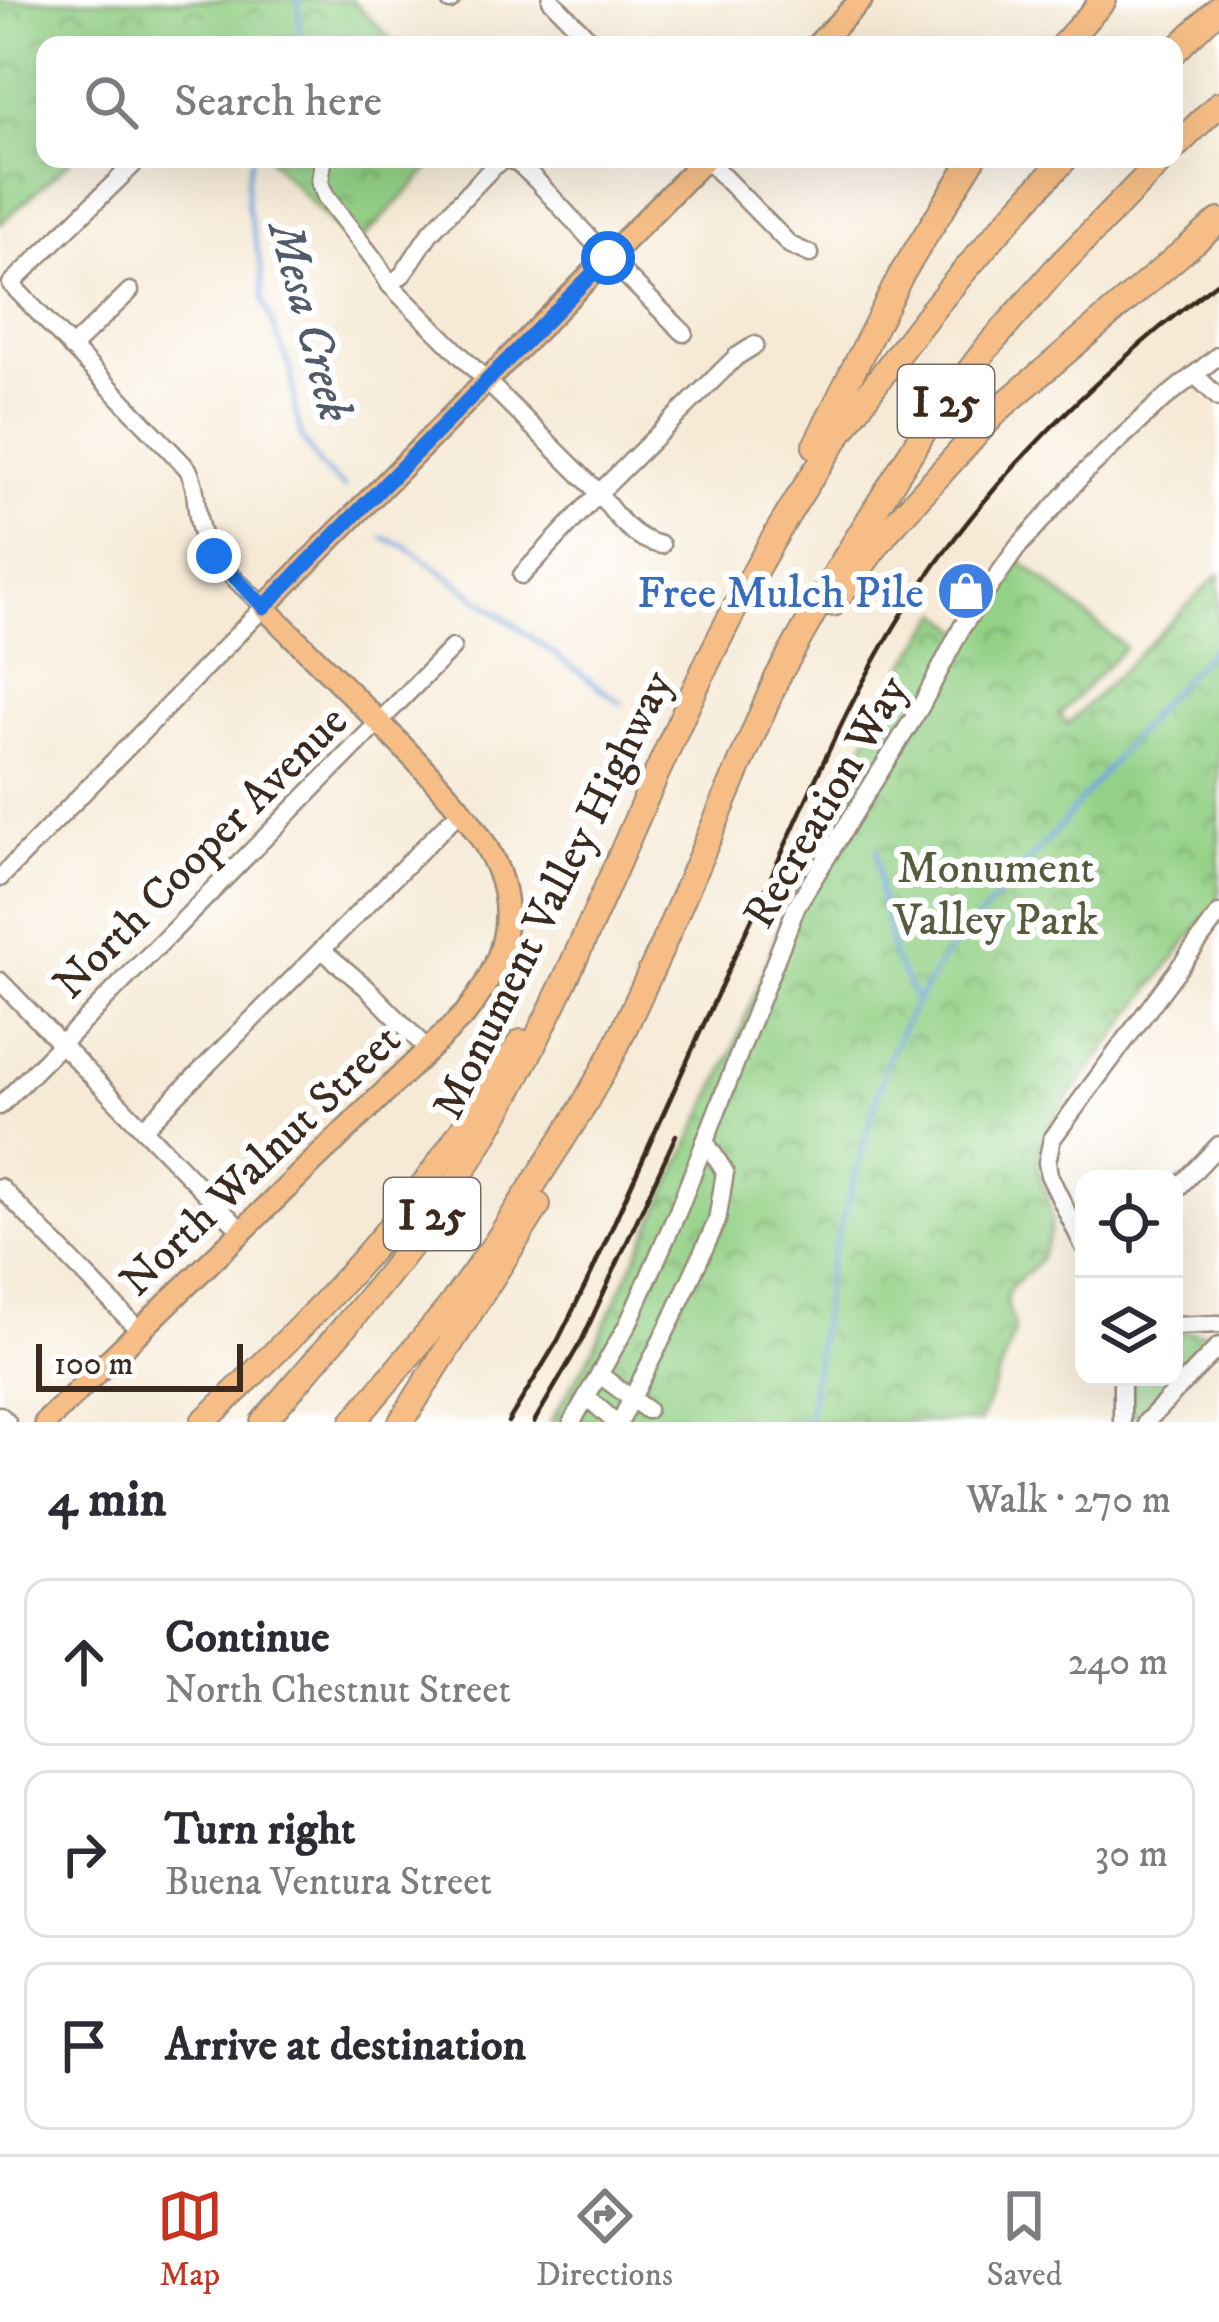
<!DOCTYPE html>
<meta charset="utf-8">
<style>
body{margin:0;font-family:"IM FELL DW Pica",serif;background:#f2f2f3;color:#2b2b33}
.controls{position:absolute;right:36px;bottom:36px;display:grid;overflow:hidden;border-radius:24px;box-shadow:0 12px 48px #0002}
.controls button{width:108px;height:108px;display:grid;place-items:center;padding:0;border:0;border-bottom:3px solid #e1e1e2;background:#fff;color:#2b2b33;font:60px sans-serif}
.scale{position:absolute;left:36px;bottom:30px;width:207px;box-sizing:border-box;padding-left:12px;border:6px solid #3b2a1e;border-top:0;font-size:33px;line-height:42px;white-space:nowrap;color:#3b2a1e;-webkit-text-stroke:9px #fff;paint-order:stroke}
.stop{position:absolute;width:36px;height:36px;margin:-27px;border:9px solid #1a73e8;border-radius:50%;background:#fff}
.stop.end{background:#1a73e8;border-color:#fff;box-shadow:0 3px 12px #0008}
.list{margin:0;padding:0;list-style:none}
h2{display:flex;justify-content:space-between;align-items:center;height:156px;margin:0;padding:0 48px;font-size:51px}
h2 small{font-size:39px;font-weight:400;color:#7c7c81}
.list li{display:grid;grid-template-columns:78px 1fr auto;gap:36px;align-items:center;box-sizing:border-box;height:168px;margin:0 24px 24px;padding:0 24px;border:3px solid #e1e1e2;border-radius:24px}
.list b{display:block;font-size:45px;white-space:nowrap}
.list p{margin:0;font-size:39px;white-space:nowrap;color:#7c7c81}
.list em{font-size:39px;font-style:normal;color:#7c7c81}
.icon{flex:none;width:66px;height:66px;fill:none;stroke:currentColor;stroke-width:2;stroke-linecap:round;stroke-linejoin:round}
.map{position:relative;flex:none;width:1219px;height:1422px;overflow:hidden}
.search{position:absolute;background:#fff;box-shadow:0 12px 48px #0002;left:36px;right:36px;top:36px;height:132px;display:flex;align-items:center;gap:30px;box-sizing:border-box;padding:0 42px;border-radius:24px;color:#7c7c81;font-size:45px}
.sheet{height:732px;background:#fff}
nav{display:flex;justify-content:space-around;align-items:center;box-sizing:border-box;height:168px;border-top:3px solid #e1e1e2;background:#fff;font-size:33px;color:#7c7c81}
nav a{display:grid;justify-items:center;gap:6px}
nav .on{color:#c8321e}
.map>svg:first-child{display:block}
</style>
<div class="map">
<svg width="1219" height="1422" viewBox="0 0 1219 1422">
<defs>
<pattern id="park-crowns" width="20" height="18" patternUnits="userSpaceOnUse" patternTransform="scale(3)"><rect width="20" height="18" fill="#94d187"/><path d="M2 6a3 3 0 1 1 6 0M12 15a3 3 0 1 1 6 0" fill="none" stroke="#7aaa6e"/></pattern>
</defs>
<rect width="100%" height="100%" fill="#fff"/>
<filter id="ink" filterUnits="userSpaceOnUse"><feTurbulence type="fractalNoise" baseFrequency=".00833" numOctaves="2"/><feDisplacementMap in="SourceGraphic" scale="24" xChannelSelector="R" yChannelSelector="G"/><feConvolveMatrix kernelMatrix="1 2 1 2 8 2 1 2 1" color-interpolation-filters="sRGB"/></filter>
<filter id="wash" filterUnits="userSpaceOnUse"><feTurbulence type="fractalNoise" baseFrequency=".004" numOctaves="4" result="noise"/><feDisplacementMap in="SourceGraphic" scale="48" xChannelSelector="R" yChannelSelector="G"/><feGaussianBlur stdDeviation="2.7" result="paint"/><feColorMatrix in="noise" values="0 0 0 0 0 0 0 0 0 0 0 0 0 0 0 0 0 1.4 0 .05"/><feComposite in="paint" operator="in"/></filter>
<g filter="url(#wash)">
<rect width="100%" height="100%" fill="#f6ead6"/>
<g fill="url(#park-crowns)" stroke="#687e52" stroke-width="3">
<path d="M0 0H352L396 45H45V159H72L0 224Z"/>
<path d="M269 159H439L355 247Z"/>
<path d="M1017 558 1125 647 1059 715 1068 724 1219 574V905L1202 921 1051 1122C1047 1131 1042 1140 1039 1149 1033 1176 1054 1199 1051 1225 1049 1241 1042 1257 1032 1269 1023 1278 1009 1283 1007 1297 1006 1310 1015 1321 1014 1334L980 1422H550L590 1356 731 1055 794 893 856 759 904 667 941 612 966 634Z"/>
<path d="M1174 1331 1208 1333 1213 1336 1215 1341 1142 1415H1133L1130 1410 1131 1377H1174Z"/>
</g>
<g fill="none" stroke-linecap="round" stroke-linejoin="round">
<g stroke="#71a4dd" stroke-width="4.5">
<path d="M299 0 300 45"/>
<path d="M252 159 247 180V205L261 266 263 300 291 371 295 410 302 438 321 467 345 488"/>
<path d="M383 538 406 546 621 703"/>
<path d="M877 849 880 892 893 956 917 1002"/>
<path d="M808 1422 828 1270 888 1059 911 1011 946 955 1061 825 1167 696 1219 642"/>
</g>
</g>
</g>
<g filter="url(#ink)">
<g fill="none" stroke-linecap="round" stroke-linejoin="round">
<defs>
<g id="minor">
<path d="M551 0 595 45"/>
<path d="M450 1 451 0"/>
<path d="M323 159 320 183 326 197 376 262 390 285 599 493C614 515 634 540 661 545"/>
<path d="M706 159 790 245 810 254"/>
<path d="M390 285 403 274 430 233 493 167 504 159 517 162 536 180 608 258 684 333"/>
<path d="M71 348 130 291"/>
<path d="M1195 375 1219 398"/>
<path d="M522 575 599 493 736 357 755 345"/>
<path d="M0 878 264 607C244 586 212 562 202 534 194 512 199 490 188 469L11 284 139 159"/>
<path d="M322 950 367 988 428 1050"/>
<path d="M0 981 241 1230"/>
<path d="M0 1106 452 648"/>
<path d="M143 1129 462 809"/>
<path d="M0 1187 139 1330"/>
<path d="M1174 1192 1219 1145"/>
<path d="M1084 1247 1049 1175 1047 1162 1052 1139 1219 914"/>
<path d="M1174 1326 1219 1324"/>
<path d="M600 1375 647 1410"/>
<path d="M587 1397 615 1422"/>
<path d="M0 1415 7 1422"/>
<path d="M572 1422 628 1324 678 1211 797 905 921 706 962 627 1017 548 1087 470 1159 403 1219 355"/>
<path d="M620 1422 673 1317 717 1221 725 1172 705 1141"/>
<path d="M1122 1422V1377"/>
<path d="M1146 1422 1219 1346"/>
</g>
<g id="major">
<path d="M817 45 861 0"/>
<path d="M46 1422 465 1014C555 900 481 828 401 745 356 698 309 653 264 607L705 159"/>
</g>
<g id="highway">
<path d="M1063 45 1104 0"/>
<path d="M1174 52 1219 8"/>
<path d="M1174 148 1219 104"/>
<path d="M815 446 901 275 973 159"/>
<path d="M833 604 887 532 999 409 1219 221"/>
<path d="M203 1422C285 1345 367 1263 433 1172 464 1129 490 1084 521 1042"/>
<path d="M263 1422C339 1333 421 1244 480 1143 573 986 633 815 713 651 804 466 923 308 1065 159"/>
<path d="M353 1422 448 1309 495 1244 578 1115 613 1053 658 956 777 678 837 571 926 428 986 349 1057 268 1163 159"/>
<path d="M401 1422 538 1205"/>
</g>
</defs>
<use href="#minor" stroke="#988a7a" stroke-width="21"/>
<use href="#major" stroke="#988a7a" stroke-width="26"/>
<use href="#highway" stroke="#988a7a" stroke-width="28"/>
<use href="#minor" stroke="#fff" stroke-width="16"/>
<use href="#major" stroke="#f6be86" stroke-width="21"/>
<use href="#highway" stroke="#f6be86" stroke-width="24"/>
<g stroke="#3b2a1e" stroke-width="4.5">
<path d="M508 1422 558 1340 591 1274C652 1138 713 1003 775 868 819 771 861 673 921 585 1002 466 1105 367 1219 281"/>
<path d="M534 1422 582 1340 676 1135"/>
</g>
</g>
</g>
<g fill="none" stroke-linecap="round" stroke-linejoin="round" filter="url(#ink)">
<path stroke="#1a73e8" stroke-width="15" d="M214 556 264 607 608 258"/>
</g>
<defs>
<symbol id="shop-disc" viewBox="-11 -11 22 22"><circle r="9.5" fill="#3f7fe0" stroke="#fff"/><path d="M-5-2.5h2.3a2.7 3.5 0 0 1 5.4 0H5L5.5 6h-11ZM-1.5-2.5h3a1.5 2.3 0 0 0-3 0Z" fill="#fff"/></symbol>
</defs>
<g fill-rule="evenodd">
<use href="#shop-disc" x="933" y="558" width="66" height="66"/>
</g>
<g text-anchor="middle" stroke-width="12" stroke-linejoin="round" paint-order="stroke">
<g fill="#fff" stroke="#766a62" stroke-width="3">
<rect x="898" y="365" width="96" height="72" rx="9"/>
<rect x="384" y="1178" width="96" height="72" rx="9"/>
</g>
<g font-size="42" font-weight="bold" fill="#3b2a1e">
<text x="946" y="416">I 25</text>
<text x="432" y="1229">I 25</text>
</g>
<g font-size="45" fill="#366cbe" stroke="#fff" text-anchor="end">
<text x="924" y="607">Free Mulch Pile</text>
</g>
<g font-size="45" fill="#3b2a1e" stroke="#fff">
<text transform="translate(824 801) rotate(-60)" y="16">Recreation Way</text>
<text transform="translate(199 851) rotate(-45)" y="16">North Cooper Avenue</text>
<text transform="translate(551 894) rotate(-64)" y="16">Monument Valley Highway</text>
<text transform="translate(259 1159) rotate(-44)" y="16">North Walnut Street</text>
</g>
<g font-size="45" fill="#565c3e" stroke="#fff">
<text x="996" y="882">Monument<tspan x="996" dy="52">Valley Park</tspan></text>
</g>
<g font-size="48" font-style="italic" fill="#515b6a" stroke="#fff">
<text transform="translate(312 321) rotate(75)" y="17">Mesa Creek</text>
</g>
</g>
</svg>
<div class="controls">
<button><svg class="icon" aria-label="locate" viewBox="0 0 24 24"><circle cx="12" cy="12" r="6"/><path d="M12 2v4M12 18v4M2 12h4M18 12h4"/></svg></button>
<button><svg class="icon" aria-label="layers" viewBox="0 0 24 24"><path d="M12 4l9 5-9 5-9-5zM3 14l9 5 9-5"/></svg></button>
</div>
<div class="scale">100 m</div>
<div class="stop" style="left:608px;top:258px"></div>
<div class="stop end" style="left:214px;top:556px"></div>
<div class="search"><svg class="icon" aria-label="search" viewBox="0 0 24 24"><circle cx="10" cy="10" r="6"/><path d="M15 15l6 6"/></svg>Search here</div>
</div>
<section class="sheet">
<h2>4 min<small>Walk · 270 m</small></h2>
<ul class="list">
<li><svg class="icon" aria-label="ahead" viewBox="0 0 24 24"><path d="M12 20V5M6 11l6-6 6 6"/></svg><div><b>Continue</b><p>North Chestnut Street</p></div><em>240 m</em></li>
<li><svg class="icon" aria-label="right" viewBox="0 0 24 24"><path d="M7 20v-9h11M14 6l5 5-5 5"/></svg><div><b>Turn right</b><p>Buena Ventura Street</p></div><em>30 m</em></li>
<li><svg class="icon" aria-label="arrive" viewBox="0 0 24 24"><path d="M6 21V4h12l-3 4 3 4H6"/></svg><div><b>Arrive at destination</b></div></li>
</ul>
</section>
<nav>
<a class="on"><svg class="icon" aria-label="map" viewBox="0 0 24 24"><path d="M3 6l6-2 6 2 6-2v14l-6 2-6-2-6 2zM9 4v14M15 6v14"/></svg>Map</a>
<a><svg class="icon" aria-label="directions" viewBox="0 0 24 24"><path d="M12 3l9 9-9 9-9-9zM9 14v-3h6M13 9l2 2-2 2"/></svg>Directions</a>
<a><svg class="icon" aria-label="saved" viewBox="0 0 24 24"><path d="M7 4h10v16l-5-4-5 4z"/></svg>Saved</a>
</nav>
